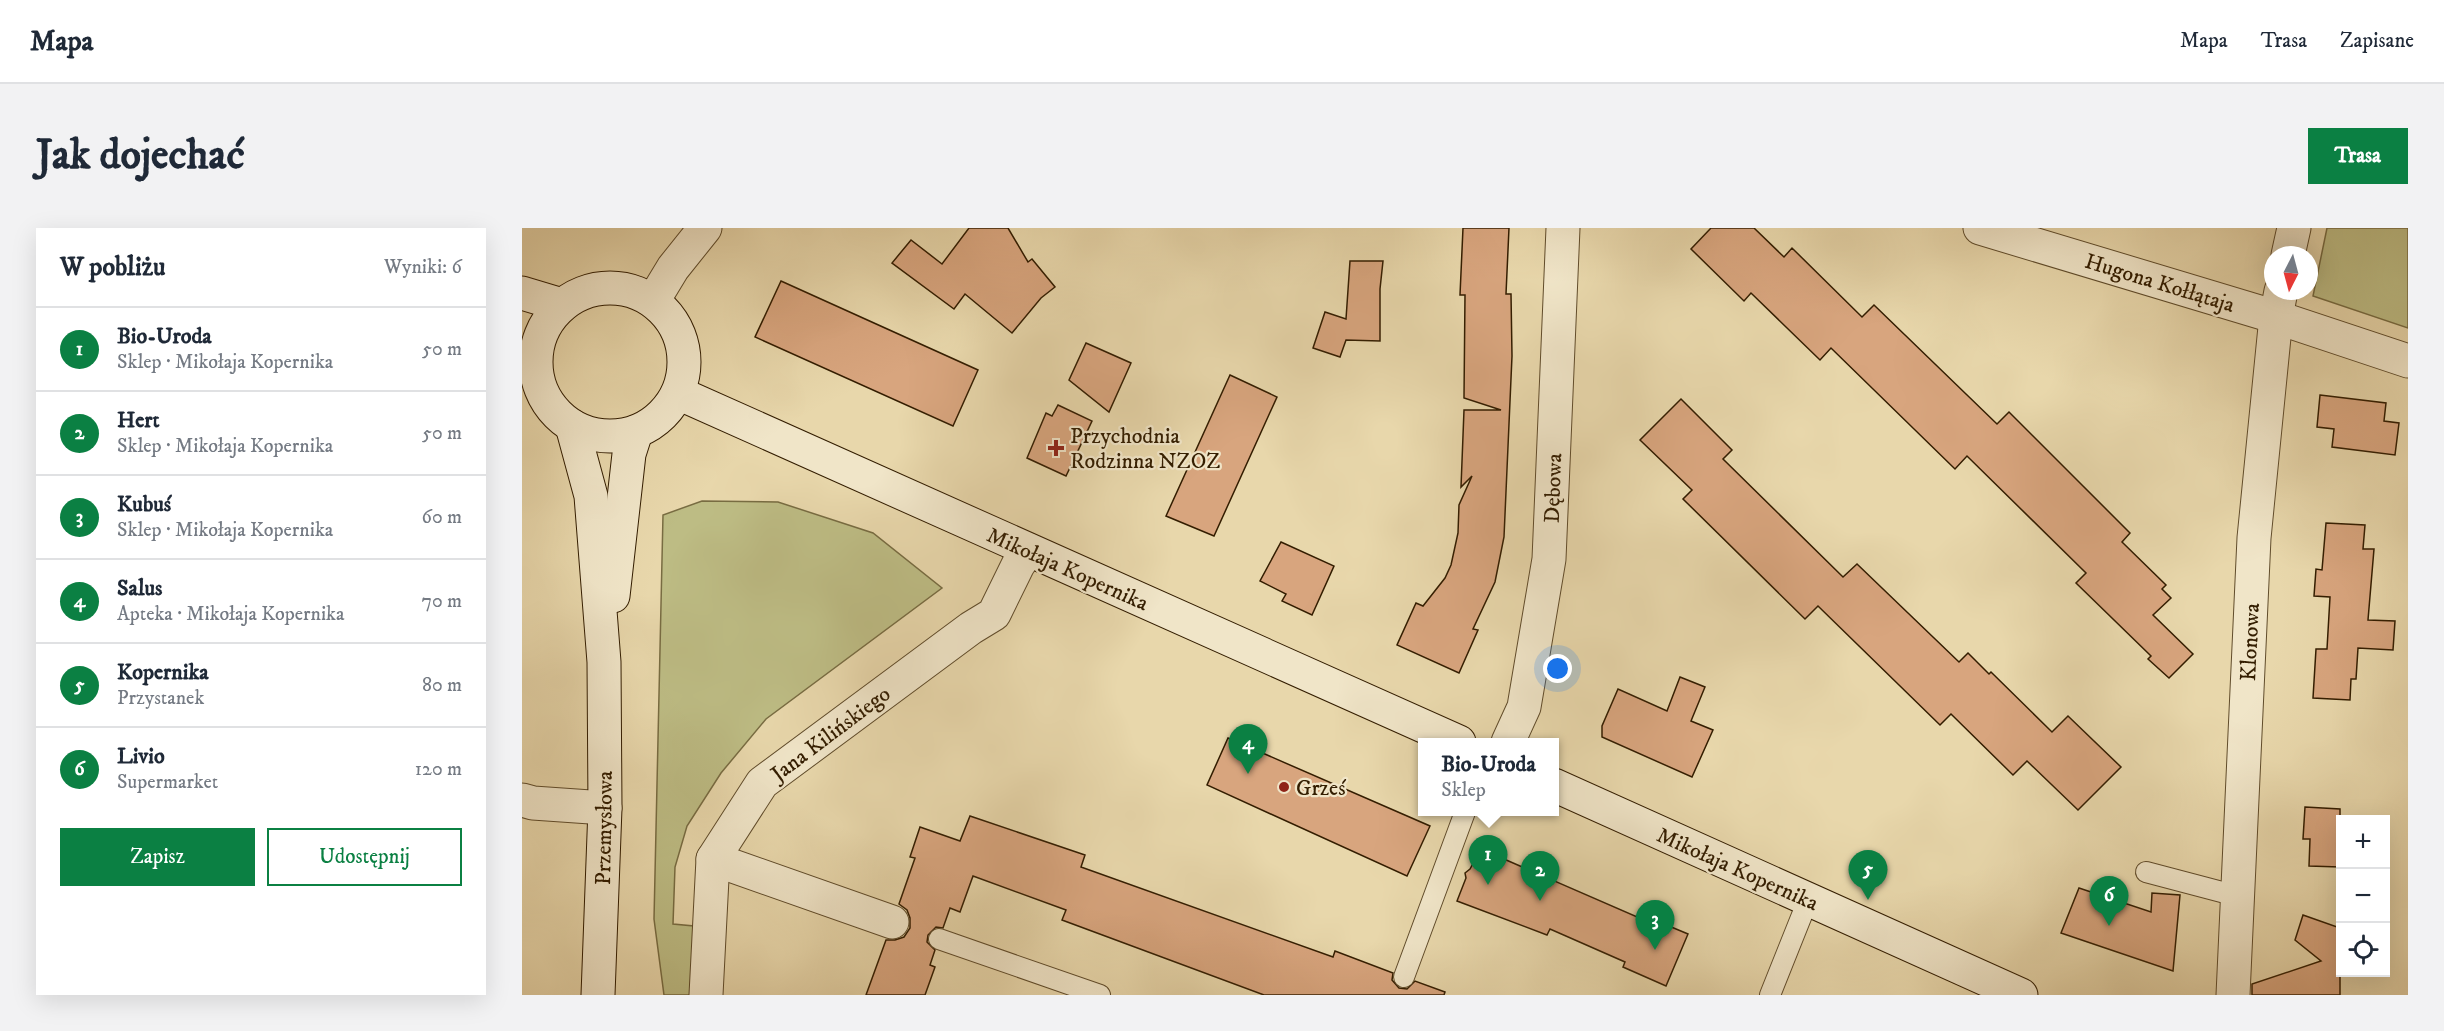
<!DOCTYPE html>
<html lang="pl">
<meta charset="utf-8">
<style>
body{margin:0;font-family:"IM FELL DW Pica",serif;background:#f2f2f3;color:#1f2937}
.controls{position:absolute;right:18px;bottom:18px;display:grid;overflow:hidden;border-radius:0px;box-shadow:0 6px 24px #0002}
.controls button{width:54px;height:54px;display:grid;place-items:center;padding:0;border:0;border-bottom:2px solid #e0e1e3;background:#fff;color:#1f2937;font:30px sans-serif}
.compass{position:absolute;left:1742px;top:18px;width:54px;height:54px;border-radius:50%;background:#fff;box-shadow:0 6px 24px #0002;rotate:186deg}
.you{position:absolute;left:1036px;top:441px;width:21px;height:21px;margin:-15px;border:4px solid #fff;border-radius:50%;background:#1a73e8;box-shadow:0 0 0 9px #1a73e833}
.badge{display:grid;place-items:center;width:39px;height:39px;border-radius:50%;background:#0b8043;color:#fff;font-size:20px;font-weight:700}
.pin{position:absolute;translate:-50% -50px;filter:drop-shadow(0 2px 3px #0008)}
.pin::after{content:'';position:absolute;top:32px;width:21px;height:18px;background:inherit;clip-path:polygon(0 0,100% 0,50% 100%)}
.popup{position:absolute;left:896px;top:510px;width:141px;height:78px;box-sizing:border-box;display:grid;place-content:center;border-radius:0px;background:#fff;filter:drop-shadow(0 2px 4px #0005);font-size:20px;white-space:nowrap;color:#747a83}
.popup b{font-size:22px;color:#1f2937}
.popup::after{content:'';position:absolute;left:50%;top:100%;margin-left:-12px;border:12px solid transparent;border-top-color:#fff}
.list{margin:0;padding:0;list-style:none}
h2{display:flex;justify-content:space-between;align-items:center;height:78px;margin:0;padding:0 24px;font-size:26px}
h2 small{font-size:20px;font-weight:400;color:#747a83}
.list li{display:grid;grid-template-columns:39px 1fr auto;gap:18px;align-items:center;box-sizing:border-box;height:84px;padding:0 24px;border-top:2px solid #e0e1e3}
.list b{display:block;font-size:22px;white-space:nowrap}
.list p{margin:0;font-size:20px;white-space:nowrap;color:#747a83}
.list em{font-size:20px;font-style:normal;color:#747a83}
.actions{display:flex;gap:12px;padding:18px 24px}
.actions a{flex:1;padding:14px 0;border:2px solid #0b8043;border-radius:0px;text-align:center;font-size:21px;color:#0b8043}
.actions .main{background:#0b8043;color:#fff}
.icon{flex:none;width:33px;height:33px;fill:none;stroke:currentColor;stroke-width:2;stroke-linecap:round;stroke-linejoin:round}
.map{position:relative;flex:none;width:1886px;height:767px;overflow:hidden;border-radius:0px}
header{display:flex;align-items:center;gap:36px;box-sizing:border-box;height:84px;padding:0 30px;background:#fff;border-bottom:2px solid #e0e1e3}
header strong{font-size:28px}
nav{display:flex;gap:33px;margin-inline-start:auto;font-size:21px}
.intro{display:flex;align-items:center;justify-content:space-between;box-sizing:border-box;height:144px;padding:0 36px}
h1{margin:0;font-size:42px}
.button{padding:15px 27px;border-radius:0px;background:#0b8043;color:#fff;font-size:21px;font-weight:700}
main{display:flex;gap:36px;padding:0 36px}
aside{flex:1;background:#fff;border-radius:0px;box-shadow:0 6px 24px #0002}
.map>svg:first-child{display:block}
</style>
<header>
<strong>Mapa</strong>
<nav><a>Mapa</a><a>Trasa</a><a>Zapisane</a></nav>
</header>
<div class="intro"><h1>Jak dojechać</h1><a class="button">Trasa</a></div>
<main>
<aside>
<h2>W pobliżu<small>Wyniki: 6</small></h2>
<ul class="list">
<li><span class="badge">1</span><div><b>Bio-Uroda</b><p>Sklep · Mikołaja Kopernika</p></div><em>50 m</em></li>
<li><span class="badge">2</span><div><b>Hert</b><p>Sklep · Mikołaja Kopernika</p></div><em>50 m</em></li>
<li><span class="badge">3</span><div><b>Kubuś</b><p>Sklep · Mikołaja Kopernika</p></div><em>60 m</em></li>
<li><span class="badge">4</span><div><b>Salus</b><p>Apteka · Mikołaja Kopernika</p></div><em>70 m</em></li>
<li><span class="badge">5</span><div><b>Kopernika</b><p>Przystanek</p></div><em>80 m</em></li>
<li><span class="badge">6</span><div><b>Livio</b><p>Supermarket</p></div><em>120 m</em></li>
</ul>
<div class="actions"><a class="main">Zapisz</a><a>Udostępnij</a></div>
</aside>
<div class="map">
<svg width="1886" height="767" viewBox="0 0 1886 767">
<rect width="100%" height="100%" fill="#e8d7ab"/>
<filter id="stains"><feTurbulence type="fractalNoise" baseFrequency=".00333" numOctaves="4"/><feColorMatrix values="0 0 0 0 .2 0 0 0 0 .09 0 0 0 0 .02 0 0 0 .5 -.17"/></filter>
<radialGradient id="worn" r=".72"><stop offset=".6" stop-color="#630" stop-opacity="0"/><stop offset="1" stop-color="#630" stop-opacity=".3"/></radialGradient>
<g fill="#bdbc84" stroke="#786c42" stroke-width="1.5">
<path d="M1805 0H1886V100L1791 68Z"/>
<path d="M180 273 256 274 351 305 420 360 244 491 199 545 165 598 153 639 151 696 172 698 168 767H142L132 691 141 287Z"/>
</g>
<g fill="#d8a57e" stroke="#331d00" stroke-width="1.5">
<path d="M447 0H486L506 34 510 31 533 59 519 70 490 105 443 66 432 81 370 35 389 12 420 36Z"/>
<path d="M941 0H987L984 66H989L990 128 982 309 973 354 951 401 956 402 937 445 875 417 894 375 901 378 923 350 929 337 936 305 937 277 950 248 939 259 942 182H979L942 170 943 67H938Z"/>
<path d="M1189 0H1232L1262 29 1270 20 1340 89 1352 77 1475 196 1487 184 1608 305 1600 314 1644 357 1640 361 1649 370 1631 387 1671 426 1647 450 1626 431 1629 428 1554 355 1564 345 1445 228 1433 241 1309 120 1298 132 1229 65 1222 73 1169 21Z"/>
<path d="M828 33H861L858 61V113L824 112 818 129 791 120 803 84 824 91Z"/>
<path d="M259 53 456 142 431 198 233 109Z"/>
<path d="M564 115 609 135 587 184 547 152Z"/>
<path d="M708 147 755 169 692 308 644 288Z"/>
<path d="M1798 167 1864 175 1862 193 1877 195 1873 227 1810 219 1812 201 1795 199Z"/>
<path d="M1159 171 1210 222 1201 231 1321 349 1335 336 1437 434 1446 425 1467 446 1469 444 1530 504 1546 488 1599 539 1556 582 1505 533 1491 547 1429 486 1418 497 1296 378 1283 391 1161 271 1170 262 1118 212Z"/>
<path d="M536 177 570 193 544 248 505 230 524 185 530 188Z"/>
<path d="M1804 295 1843 297 1841 321H1852L1846 392 1873 393 1871 422 1836 420 1834 451H1829L1828 472 1791 470 1794 421H1805L1808 369 1792 368 1794 341 1800 342Z"/>
<path d="M759 314 812 338 790 387 760 373 764 366 738 353Z"/>
<path d="M1158 449 1183 459 1169 493 1191 502 1170 549 1080 509V498L1096 461 1145 483Z"/>
<path d="M706 510 908 598 885 648 685 557Z"/>
<path d="M1783 579 1818 581V639L1787 638 1788 611H1781Z"/>
<path d="M448 588 563 627 559 639 811 729 813 723 871 745 870 752 877 760 885 761 893 753 923 764 922 767H742L540 692 544 682 451 648 438 684 428 680 421 700 414 699 406 707 405 714 413 722 408 737 413 739 403 767H344L364 712H373L382 709 388 700V690L385 682 377 676 393 630 388 629 398 599 438 613Z"/>
<path d="M959 621 1122 692 1123 688 1166 706 1144 758 1101 739 1103 734 1028 701 1025 707 935 673 944 650 943 645 948 641Z"/>
<path d="M1557 660 1629 684 1630 665 1658 667 1651 743 1539 705Z"/>
<path d="M1781 687 1818 700V767H1730V756L1799 733 1773 712Z"/>
</g>
<g fill="none" stroke-linecap="round" stroke-linejoin="round">
<defs>
<g id="lane">
<path d="M1624 644 1715 668"/>
<path d="M417 711 578 767"/>
<path d="M882 749 943 584"/>
<path d="M1248 767 1286 672"/>
</g>
<g id="street">
<path d="M1458 0 1754 89 1886 133"/>
<path d="M1766 27 1772 0"/>
<path d="M131 73 151 40 183 0"/>
<path d="M986 514 1002 479 1027 331 1041 0"/>
<path d="M0 572 11 575 83 580"/>
<path d="M191 631 370 694"/>
<path d="M184 767 191 631 240 555 449 400 472 386 496 337 506 322"/>
<path d="M1711 767 1732 310 1754 89 1759 63"/>
</g>
<g id="secondary">
<circle cx="88" cy="134" r="74"/>
<path d="M0 65 40 77"/>
<path d="M156 165 937 514"/>
<path d="M50 198 69 268 82 434 83 580 76 767"/>
<path d="M91 368 107 226 114 204"/>
<path d="M1032 557 1499 767"/>
</g>
</defs>
<use href="#lane" stroke="#604c2b" stroke-width="22"/>
<use href="#street" stroke="#604c2b" stroke-width="35"/>
<use href="#secondary" stroke="#331d00" stroke-width="35"/>
<use href="#lane" stroke="#f0e5c8" stroke-width="20"/>
<use href="#street" stroke="#f0e5c8" stroke-width="33"/>
<use href="#secondary" stroke="#f0e5c8" stroke-width="33"/>
</g>
<g fill="#8f2418" stroke="#f0e5c8" stroke-width="2">
<path d="M531 211h6v6h6v6h-6v6h-6v-6h-6v-6h6z"/>
<circle cx="762" cy="559" r="6"/>
</g>
<g text-anchor="middle" stroke-width="4.5" stroke-linejoin="round" paint-order="stroke">
<g font-size="22" fill="#331d00" stroke="#f0e5c8">
<text transform="translate(1638 54) rotate(17)" y="8">Hugona Kołłątaja</text>
<text transform="translate(1030 260) rotate(-88)" y="8">Dębowa</text>
<text transform="translate(546 340) rotate(24)" y="8">Mikołaja Kopernika</text>
<text transform="translate(1727 414) rotate(-87)" y="8">Klonowa</text>
<text transform="translate(308 505) rotate(-37)" y="8">Jana Kilińskiego</text>
<text transform="translate(81 600) rotate(-89)" y="8">Przemysłowa</text>
<text transform="translate(1216 640) rotate(24)" y="8">Mikołaja Kopernika</text>
</g>
<g font-size="22" fill="#331d00" stroke="#f0e5c8" text-anchor="start">
<text x="548" y="215">Przychodnia<tspan x="548" dy="25">Rodzinna NZOZ</tspan></text>
<text x="774" y="567">Grześ</text>
</g>
</g>
<rect width="100%" height="100%" filter="url(#stains)"/>
<rect width="100%" height="100%" fill="url(#worn)"/>
</svg>
<div class="controls">
<button>+</button>
<button>−</button>
<button><svg class="icon" aria-label="locate" viewBox="0 0 24 24"><circle cx="12" cy="12" r="6"/><path d="M12 2v4M12 18v4M2 12h4M18 12h4"/></svg></button>
</div>
<svg class="compass" viewBox="-18 -18 36 36"><path d="M0-13l5 13h-10z" fill="#e53935"/><path d="M0 13l5-13h-10z" fill="#747a83"/></svg>
<div class="you"></div>
<div class="pin badge" style="left:966px;top:657px">1</div>
<div class="popup"><b>Bio-Uroda</b>Sklep</div>
<div class="pin badge" style="left:1018px;top:673px">2</div>
<div class="pin badge" style="left:1133px;top:722px">3</div>
<div class="pin badge" style="left:726px;top:546px">4</div>
<div class="pin badge" style="left:1346px;top:672px">5</div>
<div class="pin badge" style="left:1587px;top:698px">6</div>
</div>
</main>
